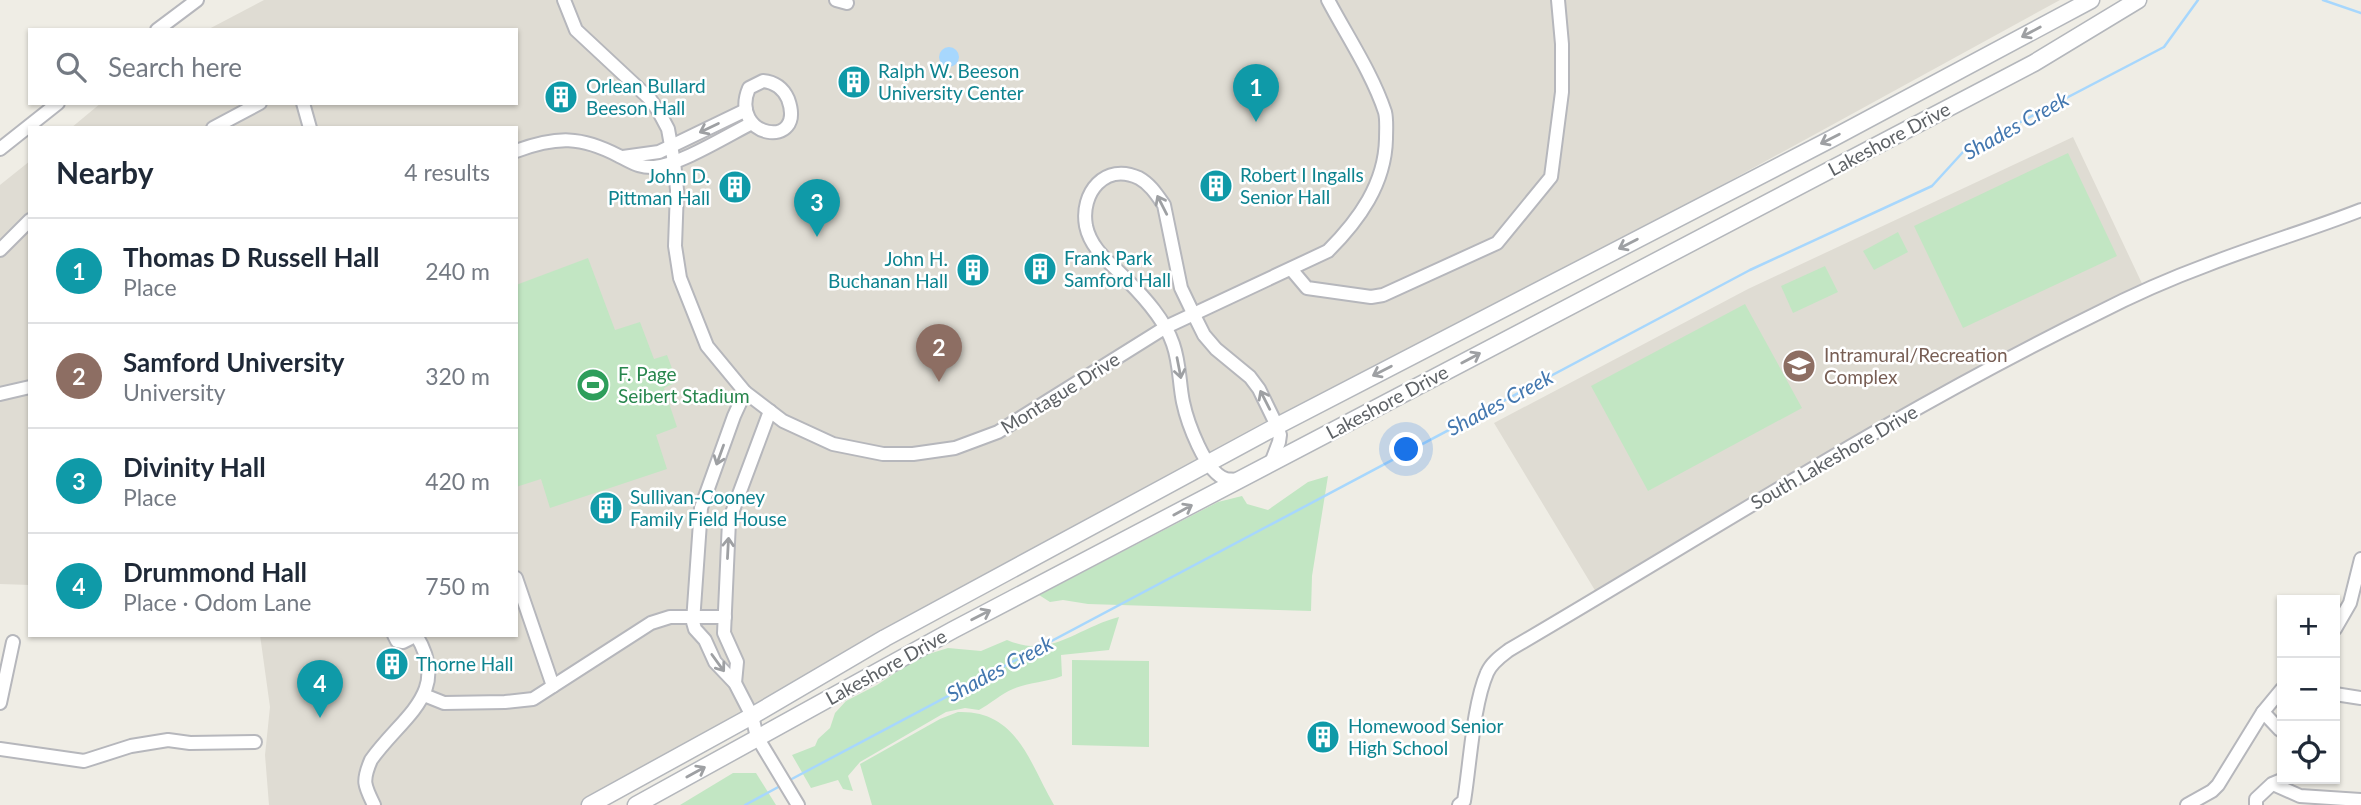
<!DOCTYPE html>
<meta charset="utf-8">
<style>
body{margin:0;font-family:Lato,sans-serif;background:#f2f2f3;color:#1f2937}
.controls{position:absolute;right:21px;bottom:21px;display:grid;overflow:hidden;border-radius:0px;box-shadow:0 2px 5px #0004}
.controls button{width:63px;height:63px;display:grid;place-items:center;padding:0;border:0;border-bottom:2px solid #e0e1e3;background:#fff;color:#1f2937;font:35px sans-serif}
.you{position:absolute;left:1407px;top:450px;width:24px;height:24px;margin:-18px;border:5px solid #fff;border-radius:50%;background:#1a73e8;box-shadow:0 0 0 10px #1a73e833}
.badge{display:grid;place-items:center;width:46px;height:46px;border-radius:50%;background:#d93025;color:#fff;font-size:23px;font-weight:700}
.pin{position:absolute;translate:-50% -58px;filter:drop-shadow(0 2px 4px #0008)}
.pin::after{content:'';position:absolute;top:37px;width:24px;height:21px;background:inherit;clip-path:polygon(0 0,100% 0,50% 100%)}
.list{margin:0;padding:0;list-style:none}
h2{display:flex;justify-content:space-between;align-items:center;height:91px;margin:0;padding:0 28px;font-size:30px}
h2 small{font-size:23px;font-weight:400;color:#747a83}
.list li{display:grid;grid-template-columns:46px 1fr auto;gap:21px;align-items:center;box-sizing:border-box;height:105px;padding:0 28px;border-top:2px solid #e0e1e3}
.list b{display:block;font-size:26px;white-space:nowrap}
.list p{margin:0;font-size:23px;white-space:nowrap;color:#747a83}
.list em{font-size:23px;font-style:normal;color:#747a83}
.icon{flex:none;width:38px;height:38px;fill:none;stroke:currentColor;stroke-width:2;stroke-linecap:round;stroke-linejoin:round}
.map{position:relative;flex:none;width:2361px;height:805px;overflow:hidden}
.search{position:absolute;background:#fff;box-shadow:0 2px 5px #0004;left:28px;top:28px;width:490px;height:77px;display:flex;align-items:center;gap:18px;box-sizing:border-box;padding:0 24px;border-radius:0px;color:#747a83;font-size:26px}
.panel{position:absolute;background:#fff;box-shadow:0 2px 5px #0004;left:28px;top:126px;width:490px;height:511px;border-radius:0px}
.map>svg:first-child{display:block}
</style>
<div class="map">
<svg width="2361" height="805" viewBox="0 0 2361 805">
<rect width="100%" height="100%" fill="#efede5"/>
<g fill="#dfdcd3">
<path d="M264 0H2060L590 805H269L265 755 270 707 260 635H516V128H71L101 103H516V30H207Z"/>
<path d="M2073 137 2146 292 2001 363 1599 597 1494 423 1748 289Z"/>
<path d="M30 161V585L0 584V185Z"/>
</g>
<g fill="#c2e6c3">
<path d="M2068 153 2117 256 1963 328 1914 226Z"/>
<path d="M1898 232 1908 252 1874 270 1863 251Z"/>
<path d="M588 258 615 330 640 322 654 359 667 355 677 382 664 388 677 427 656 435 667 469 550 508 541 479 516 487V285Z"/>
<path d="M1825 266 1838 292 1793 313 1781 286Z"/>
<path d="M1745 304 1802 408 1648 491 1591 386Z"/>
<path d="M1328 476 1312 576 1311 611 1088 604 1063 600 1050 602 1039 595 1218 502 1242 496 1247 504 1268 510 1308 482Z"/>
<path d="M1119 617 1109 650 1061 655 1062 676C1044 683 1029 682 1013 689 1001 694 990 704 979 710L965 708 946 712 860 762 848 776 853 791 843 789 838 780 811 788 792 755 815 746 818 739 830 728 835 713 846 701 877 685 919 657 948 648 981 651 1007 640C1052 659 1076 628 1119 617Z"/>
<path d="M1072 660 1149 661V747L1072 745Z"/>
<path d="M958 712C1017 710 1029 762 1054 805H872L860 764 940 719Z"/>
<path d="M733 773H756L776 805H680Z"/>
</g>
<circle fill="#a7d7fd" cx="949" cy="57" r="10"/>
<g fill="none" stroke-linecap="round" stroke-linejoin="round">
<g stroke="#a7d7fd" stroke-width="2.5">
<path d="M2323 0 2361 13"/>
<path d="M788 781 1750 270 1932 186 1963 152 2164 47 2198 0"/>
<path d="M745 805 782 785"/>
</g>
<defs>
<g id="street">
<path d="M564 0 576 30 650 99 659 112 668 129 674 162 677 190 675 246 680 278 707 346 745 392 783 421 833 444 883 454H913L955 448 998 432 1166 327 1328 251C1359 220 1385 184 1386 139 1386 130 1387 120 1385 112 1372 73 1347 36 1328 0"/>
<path d="M836 0 847 3"/>
<path d="M157 30 197 0"/>
<path d="M763 81C774 82 783 88 788 99 807 151 728 138 749 88Z"/>
<path d="M303 103 310 128"/>
<path d="M213 128 260 103"/>
<path d="M0 149 58 103"/>
<path d="M516 151C557 136 581 136 619 156 632 162 639 168 654 167 680 165 728 135 752 123"/>
<path d="M623 157 659 152 746 110"/>
<path d="M0 250 30 220"/>
<path d="M1291 269 1307 288 1371 297 1383 295 1497 243 1551 177 1562 92V44L1558 0"/>
<path d="M745 392 734 416 701 508 693 622 695 629 705 640 715 662 735 683 752 716 757 737 798 805"/>
<path d="M0 394 30 387"/>
<path d="M1236 480C1233 479 1229 480 1226 479 1205 473 1187 421 1183 402 1179 382 1180 364 1173 344 1165 320 1145 298 1127 280 1111 263 1091 250 1086 226 1080 193 1105 162 1139 178 1150 184 1157 195 1164 205L1181 288 1193 313 1204 335 1216 349 1250 377 1259 389 1277 426 1280 435 1279 442 1271 463"/>
<path d="M516 578 553 686"/>
<path d="M2335 629 2350 603 2361 559"/>
<path d="M394 635 397 641 403 642 417 635"/>
<path d="M735 683 737 662 724 633 729 521 770 411"/>
<path d="M2335 694 2361 698"/>
<path d="M424 695 444 703 505 702 533 699 651 623 670 617H725"/>
<path d="M0 703 13 642"/>
<path d="M2263 712 2280 730 2282 727"/>
<path d="M0 749 84 761 131 746 168 740 190 743 255 742"/>
<path d="M2273 784 2300 796 2361 800"/>
<path d="M374 805C364 785 362 781 371 760 402 716 452 693 416 635"/>
<path d="M1459 805 1464 801C1470 765 1473 705 1487 673 1491 663 1501 656 1509 650 1704 536 1893 413 2096 314 2131 296 2169 279 2207 265 2258 245 2310 230 2361 210"/>
<path d="M2187 805 2212 791 2218 785 2263 712 2282 689"/>
<path d="M2256 805V799L2272 784 2284 779"/>
</g>
<g id="secondary">
<path d="M590 805 752 716 885 638 1277 426 1833 138 2091 0"/>
<path d="M636 805 953 630 2034 63 2138 0"/>
</g>
</defs>
<use href="#street" stroke="#b6b7bc" stroke-width="16"/>
<use href="#secondary" stroke="#b4b7bc" stroke-width="19"/>
<use href="#street" stroke="#fff" stroke-width="12"/>
<use href="#secondary" stroke="#fff" stroke-width="16"/>
</g>
<defs><path id="oneway-shaft" d="M-6 0H5M1.5-3L5.5 0L1.5 3" fill="none" stroke-width="1.6" stroke-linecap="round" stroke-linejoin="round" transform="scale(1.75)"/></defs>
<g stroke="#9ea0a3">
<use href="#oneway-shaft" transform="translate(2031 32) rotate(152)"/>
<use href="#oneway-shaft" transform="translate(709 128) rotate(154)"/>
<use href="#oneway-shaft" transform="translate(1830 139) rotate(153)"/>
<use href="#oneway-shaft" transform="translate(1162 205) rotate(-117)"/>
<use href="#oneway-shaft" transform="translate(1628 244) rotate(153)"/>
<use href="#oneway-shaft" transform="translate(1471 358) rotate(-28)"/>
<use href="#oneway-shaft" transform="translate(1179 368) rotate(79)"/>
<use href="#oneway-shaft" transform="translate(1382 371) rotate(153)"/>
<use href="#oneway-shaft" transform="translate(1265 400) rotate(-117)"/>
<use href="#oneway-shaft" transform="translate(720 455) rotate(110)"/>
<use href="#oneway-shaft" transform="translate(1183 510) rotate(-29)"/>
<use href="#oneway-shaft" transform="translate(728 548) rotate(-87)"/>
<use href="#oneway-shaft" transform="translate(981 615) rotate(-27)"/>
<use href="#oneway-shaft" transform="translate(718 663) rotate(54)"/>
<use href="#oneway-shaft" transform="translate(696 772) rotate(-29)"/>
</g>
<defs>
<symbol id="building-disc" viewBox="-11 -11 22 22"><circle r="9.5" fill="#0f9aa8" stroke="#fff"/><path d="M-4-6H4V6H1V3H-1V6H-4ZM-2.5-4.3h1.7v1.8h-1.7ZM.8-4.3h1.7v1.8H.8ZM-2.5-1h1.7V.8h-1.7ZM.8-1h1.7V.8H.8Z" fill="#fff"/></symbol>
<symbol id="university-disc" viewBox="-11 -11 22 22"><circle r="9.5" fill="#8d6e63" stroke="#fff"/><path d="M0-5L7-2L0 1L-7-2ZM-4 1L0 2.5L4 1V4Q0 6-4 4Z" fill="#fff"/></symbol>
<symbol id="stadium-disc" viewBox="-11 -11 22 22"><circle r="9.5" fill="#2e9e5b" stroke="#fff"/><path d="M0-5a6.5 5 0 1 0 0 10a6.5 5 0 1 0 0-10ZM-3.5-1.8h7v3.6h-7Z" fill="#fff"/></symbol>
</defs>
<g fill-rule="evenodd">
<use href="#building-disc" x="835" y="63" width="38" height="38"/>
<use href="#building-disc" x="542" y="78" width="38" height="38"/>
<use href="#building-disc" x="1197" y="167" width="38" height="38"/>
<use href="#building-disc" x="716" y="168" width="38" height="38"/>
<use href="#building-disc" x="1021" y="250" width="38" height="38"/>
<use href="#building-disc" x="954" y="251" width="38" height="38"/>
<use href="#university-disc" x="1780" y="347" width="38" height="38"/>
<use href="#stadium-disc" x="574" y="366" width="38" height="38"/>
<use href="#building-disc" x="587" y="489" width="38" height="38"/>
<use href="#building-disc" x="373" y="645" width="38" height="38"/>
<use href="#building-disc" x="1304" y="718" width="38" height="38"/>
</g>
<g text-anchor="middle" stroke-width="5" stroke-linejoin="round" paint-order="stroke">
<g font-size="19" fill="#0d838f" stroke="#fff" text-anchor="start">
<text x="878" y="78">Ralph W. Beeson<tspan x="878" dy="22">University Center</tspan></text>
<text x="586" y="93">Orlean Bullard<tspan x="586" dy="22">Beeson Hall</tspan></text>
<text x="1240" y="182">Robert I Ingalls<tspan x="1240" dy="22">Senior Hall</tspan></text>
<text x="710" y="183" text-anchor="end">John D.<tspan x="710" dy="22">Pittman Hall</tspan></text>
<text x="1064" y="265">Frank Park<tspan x="1064" dy="22">Samford Hall</tspan></text>
<text x="948" y="266" text-anchor="end">John H.<tspan x="948" dy="22">Buchanan Hall</tspan></text>
<text x="630" y="504">Sullivan-Cooney<tspan x="630" dy="22">Family Field House</tspan></text>
<text x="416" y="671">Thorne Hall</text>
<text x="1348" y="733">Homewood Senior<tspan x="1348" dy="22">High School</tspan></text>
</g>
<g font-size="19" fill="#5d6165" stroke="#fff">
<text transform="translate(1889 139) rotate(-28)" y="7">Lakeshore Drive</text>
<text transform="translate(1060 393) rotate(-32)" y="7">Montague Drive</text>
<text transform="translate(1387 402) rotate(-28)" y="7">Lakeshore Drive</text>
<text transform="translate(1834 457) rotate(-30)" y="7">South Lakeshore Drive</text>
<text transform="translate(886 667) rotate(-29)" y="7">Lakeshore Drive</text>
</g>
<g font-size="19" fill="#785e54" stroke="#fff" text-anchor="start">
<text x="1824" y="362">Intramural/Recreation<tspan x="1824" dy="22">Complex</tspan></text>
</g>
<g font-size="19" fill="#27864d" stroke="#fff" text-anchor="start">
<text x="618" y="381">F. Page<tspan x="618" dy="22">Seibert Stadium</tspan></text>
</g>
<g font-size="21" font-style="italic" fill="#4377af" stroke="#fff">
<text transform="translate(2016 126) rotate(-29)" y="7">Shades Creek</text>
<text transform="translate(1500 403) rotate(-28)" y="7">Shades Creek</text>
<text transform="translate(1000 669) rotate(-28)" y="7">Shades Creek</text>
</g>
</g>
</svg>
<div class="controls">
<button>+</button>
<button>−</button>
<button><svg class="icon" aria-label="locate" viewBox="0 0 24 24"><circle cx="12" cy="12" r="6"/><path d="M12 2v4M12 18v4M2 12h4M18 12h4"/></svg></button>
</div>
<div class="you"></div>
<div class="pin badge" style="left:1256px;top:122px;background:#0f9aa8">1</div>
<div class="pin badge" style="left:939px;top:382px;background:#8d6e63">2</div>
<div class="pin badge" style="left:817px;top:237px;background:#0f9aa8">3</div>
<div class="pin badge" style="left:320px;top:718px;background:#0f9aa8">4</div>
<div class="search"><svg class="icon" aria-label="search" viewBox="0 0 24 24"><circle cx="10" cy="10" r="6"/><path d="M15 15l6 6"/></svg>Search here</div>
<section class="panel">
<h2>Nearby<small>4 results</small></h2>
<ul class="list">
<li><span class="badge" style="background:#0f9aa8">1</span><div><b>Thomas D Russell Hall</b><p>Place</p></div><em>240 m</em></li>
<li><span class="badge" style="background:#8d6e63">2</span><div><b>Samford University</b><p>University</p></div><em>320 m</em></li>
<li><span class="badge" style="background:#0f9aa8">3</span><div><b>Divinity Hall</b><p>Place</p></div><em>420 m</em></li>
<li><span class="badge" style="background:#0f9aa8">4</span><div><b>Drummond Hall</b><p>Place · Odom Lane</p></div><em>750 m</em></li>
</ul>
</section>
</div>
